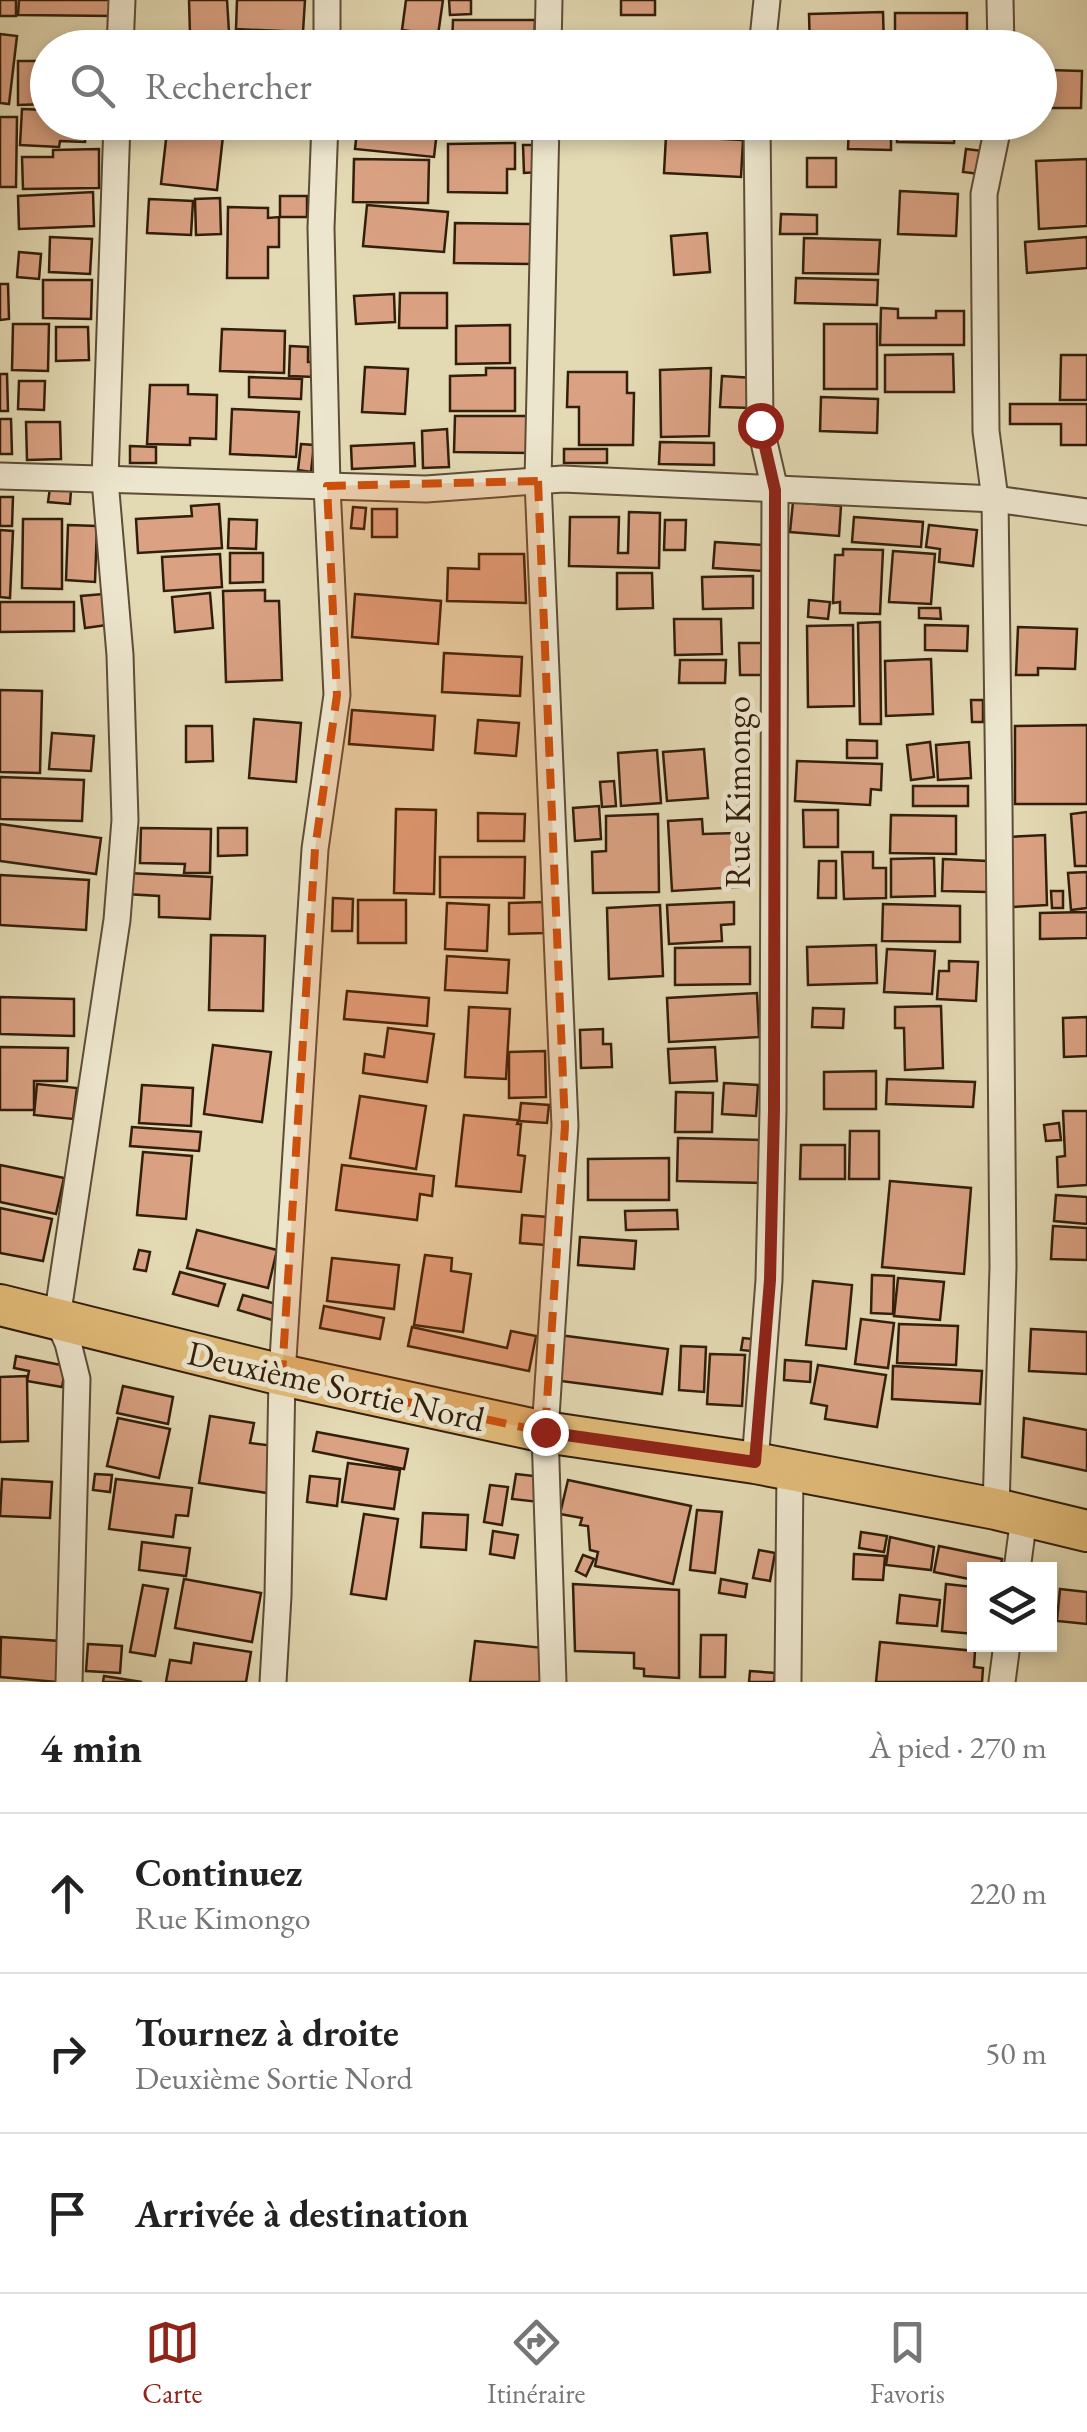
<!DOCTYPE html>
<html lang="fr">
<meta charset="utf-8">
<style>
body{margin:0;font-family:"EB Garamond",serif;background:#f2f2f2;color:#222}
.controls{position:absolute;right:30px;bottom:30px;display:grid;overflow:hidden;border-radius:0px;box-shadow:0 5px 15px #0003}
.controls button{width:90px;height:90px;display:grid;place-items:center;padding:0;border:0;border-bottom:2px solid #e0e0e0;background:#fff;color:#222;font:50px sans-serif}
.stop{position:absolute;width:30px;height:30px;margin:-22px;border:8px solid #8f2418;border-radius:50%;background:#fff}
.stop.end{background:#8f2418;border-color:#fff;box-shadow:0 2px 10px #0008}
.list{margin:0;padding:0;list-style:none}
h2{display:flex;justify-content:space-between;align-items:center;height:130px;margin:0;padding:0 40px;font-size:42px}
h2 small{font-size:32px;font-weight:400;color:#767676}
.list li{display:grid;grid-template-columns:65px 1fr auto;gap:30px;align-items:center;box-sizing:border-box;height:160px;padding:0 40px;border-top:2px solid #e0e0e0}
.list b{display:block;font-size:38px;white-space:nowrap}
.list p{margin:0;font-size:32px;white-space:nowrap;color:#767676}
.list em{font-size:32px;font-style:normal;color:#767676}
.icon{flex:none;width:55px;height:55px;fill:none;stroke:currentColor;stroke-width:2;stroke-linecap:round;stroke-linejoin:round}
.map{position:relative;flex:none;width:1087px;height:1682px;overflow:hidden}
.search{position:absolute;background:#fff;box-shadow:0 5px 15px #0003;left:30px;right:30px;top:30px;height:110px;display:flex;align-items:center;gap:25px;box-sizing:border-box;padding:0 35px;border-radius:55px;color:#767676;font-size:38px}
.sheet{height:610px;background:#fff}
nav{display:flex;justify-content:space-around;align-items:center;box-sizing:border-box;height:140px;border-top:2px solid #e0e0e0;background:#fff;font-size:28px;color:#767676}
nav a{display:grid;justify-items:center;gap:5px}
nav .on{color:#8f2418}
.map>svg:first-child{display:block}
</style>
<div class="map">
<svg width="1087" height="1682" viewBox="0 0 1087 1682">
<rect width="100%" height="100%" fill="#e3d9b3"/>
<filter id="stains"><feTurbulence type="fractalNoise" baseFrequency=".002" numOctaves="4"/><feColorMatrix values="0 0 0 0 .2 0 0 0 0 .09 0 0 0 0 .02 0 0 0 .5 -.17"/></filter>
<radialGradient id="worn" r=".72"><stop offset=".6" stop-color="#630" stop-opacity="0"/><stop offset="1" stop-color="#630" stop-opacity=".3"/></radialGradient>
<g fill="#daa283" stroke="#321e0b" stroke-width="2.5">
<rect x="0" y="0" width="16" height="16"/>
<path d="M19 0H113V16L18 15Z"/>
<path d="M189 0H227L229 32 190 34Z"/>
<path d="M237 0H305L303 32 236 29Z"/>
<path d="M406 0H443L438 35 402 30Z"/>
<path d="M449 0H471V14L450 15Z"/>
<rect x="621" y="0" width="34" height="15"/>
<path d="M883 12 884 48H810L809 14Z"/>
<rect x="895" y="13" width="72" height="35"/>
<path d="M453 20H535L534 46H452Z"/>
<path d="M0 34 17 36 9 104 0 103Z"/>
<path d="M150 36 203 43 202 48H148Z"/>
<path d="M367 41 412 48H366Z"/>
<rect x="256" y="42" width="46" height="6"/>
<path d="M18 61H48V104L18 105Z"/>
<path d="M1048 70 1082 71 1081 108H1047Z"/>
<path d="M22 109 48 110V122H86L85 142 60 141 59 147 20 145Z"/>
<path d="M0 117H17L16 187H0Z"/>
<path d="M168 122 224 127 217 190 161 184Z"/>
<path d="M358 122H438L434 157 355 149Z"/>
<path d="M449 122H485L484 133 449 132Z"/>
<path d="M620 122H660L659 130 619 129Z"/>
<path d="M849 122H891V150L848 149Z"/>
<path d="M897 122H944V128H955L954 143 897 142Z"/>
<path d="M666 136 743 140 741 177 664 173Z"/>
<path d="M515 143V169H507V193L448 192V144Z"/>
<path d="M523 145H538L539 172 524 173Z"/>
<path d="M99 149V188L23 189 22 157H53V150Z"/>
<path d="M966 149 983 151 980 174 963 172Z"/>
<rect x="807" y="158" width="29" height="29"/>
<path d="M354 159 429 160 428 203 353 202Z"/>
<path d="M1087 159V226L1039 229 1036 161Z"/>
<path d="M900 191 958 194 956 236 898 234Z"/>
<path d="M93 192 94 226 19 229 18 196Z"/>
<rect x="280" y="196" width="27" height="21"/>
<path d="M220 198 221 234 196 235 195 199Z"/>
<path d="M149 199 193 201 191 235 147 233Z"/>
<path d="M367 205 448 212 444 252 363 246Z"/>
<path d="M228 207 268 208V218L279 217V247H268V278H227Z"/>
<path d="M781 214 817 215V234H780Z"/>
<path d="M455 223 533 224 532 264 454 263Z"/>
<path d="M707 233 710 272 674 275 671 236Z"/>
<path d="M50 237 92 239 90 274 49 272Z"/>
<path d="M1087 237V268L1027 273 1025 242Z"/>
<path d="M804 238 880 240 878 274 803 273Z"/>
<path d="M19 252 41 254 39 279 17 277Z"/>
<path d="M796 278 878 280 877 305 795 303Z"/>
<path d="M43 280H92L91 319 43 318Z"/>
<path d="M0 284H8L9 319 0 320Z"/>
<path d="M400 293H447V328H399Z"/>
<path d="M394 294 395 322 356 324 354 296Z"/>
<path d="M881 308 898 309V318H936V311H964V345H880Z"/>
<path d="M13 324H49L48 371 12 370Z"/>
<rect x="824" y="324" width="53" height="65"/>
<path d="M510 325V363L456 364V326Z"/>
<path d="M56 327H88L89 360 56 361Z"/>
<path d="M222 329 285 331 284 373 220 371Z"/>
<path d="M290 346 308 347V362H315V377L289 376Z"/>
<path d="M953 354 954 392H885V355Z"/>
<path d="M1061 355H1087V400H1060Z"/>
<path d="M365 367 408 369 405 414 362 412Z"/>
<path d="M486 368H515V411H450V376L486 375Z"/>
<path d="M711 368 709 436 661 437 660 370Z"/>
<path d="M568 372H627V393H634L633 445H579V407H567Z"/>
<path d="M0 374H7L8 411H0Z"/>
<path d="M722 376 754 378 752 408 720 407Z"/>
<path d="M249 377 302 379 301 399 249 397Z"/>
<path d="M19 381H45L44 410 18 409Z"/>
<path d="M150 385H188V394L217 395 216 439 190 438V445L147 444Z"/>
<path d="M821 397 878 399 877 433 820 431Z"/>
<path d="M1010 404H1087V445H1061V424H1010Z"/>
<path d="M232 409 299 412 296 457 230 454Z"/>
<path d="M455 416H533L532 453 454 452Z"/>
<path d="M0 419H11L12 454H0Z"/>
<path d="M26 422H60L61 459 27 460Z"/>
<path d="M447 429 449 467 423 468 422 431Z"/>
<path d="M660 442 714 443V465L659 464Z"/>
<path d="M414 443 415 466 352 469 351 446Z"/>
<path d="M301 444 314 445 311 472 298 470Z"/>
<path d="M130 446 156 447V463H130Z"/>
<rect x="564" y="449" width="43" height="14"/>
<path d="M50 488 71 490 70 504 48 502Z"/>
<path d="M0 497H13L12 526H0Z"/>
<path d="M793 502 841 506 839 536 790 532Z"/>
<path d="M219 504 222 548 138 553 136 519 192 516 191 506Z"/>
<path d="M353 507 366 508 364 529 351 528Z"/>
<rect x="372" y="509" width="25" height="28"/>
<path d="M629 512 660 513 659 568 569 566 570 517H619L618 553H628Z"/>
<path d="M854 517 923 522 921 547 852 542Z"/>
<path d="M23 519H62V589L22 588Z"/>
<path d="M229 519 257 520 256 549 228 548Z"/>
<path d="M665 520H686L685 550H664Z"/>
<path d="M68 525 97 526 95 582 66 580Z"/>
<path d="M929 525 977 530 973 566 939 562 940 549 926 547Z"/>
<path d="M0 530 13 531 10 598 0 597Z"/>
<path d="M715 542 764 545 762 571 713 568Z"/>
<path d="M843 549 883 550 880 614 840 613V602L833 603 835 555H843Z"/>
<path d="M893 551 935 554 931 604 889 602Z"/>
<path d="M230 553H263V582L230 583Z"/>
<path d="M220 554 222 587 164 591 162 557Z"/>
<path d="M479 554H524L526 603 447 601 448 568 479 569Z"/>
<path d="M617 573H652L653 608 617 609Z"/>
<path d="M753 576V608L703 609 702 577Z"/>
<path d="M265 590V601H279L282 680 226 682 223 591Z"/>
<path d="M210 593 213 628 175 632 172 597Z"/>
<path d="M103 594 107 625 85 628 81 596Z"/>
<path d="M355 594 441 601 438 644 352 637Z"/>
<path d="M809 600 830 602 828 619 808 617Z"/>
<path d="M0 602H74V631L0 632Z"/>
<path d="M919 608H940L941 619 919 618Z"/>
<path d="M674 619H721L722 654 675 655Z"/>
<path d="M880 622 881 724H860L858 623Z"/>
<path d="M853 625 854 706 808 707 807 626Z"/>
<path d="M925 625 968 626 967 651 925 650Z"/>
<path d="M1018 627 1077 629 1075 669 1038 668V675H1016Z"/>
<path d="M739 643H763V675H740Z"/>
<path d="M444 653 522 657 520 696 442 692Z"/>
<path d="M931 659 933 714 886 716 885 661Z"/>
<path d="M680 660H726L725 683H679Z"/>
<path d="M0 690 42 691 40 773 0 772Z"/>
<path d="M971 700H983V722H972Z"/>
<path d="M352 710 435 716 433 750 349 744Z"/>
<path d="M254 719 301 723 296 782 249 778Z"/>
<path d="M478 720 519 723 516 756 475 753Z"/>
<path d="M1087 725V804H1015V726Z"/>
<path d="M186 726H212L213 761 186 762Z"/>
<path d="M52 733 94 736 91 771 49 769Z"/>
<path d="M847 740 877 741V758H847Z"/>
<path d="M930 742 934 777 911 780 907 745Z"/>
<path d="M969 742 971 778 938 780 936 745Z"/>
<path d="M704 749 708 798 667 801 663 752Z"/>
<path d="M657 750 661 803 621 806 618 753Z"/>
<path d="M797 761 882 764 881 790 871 789 870 805 795 801Z"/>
<path d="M0 777 84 780 82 821 0 819Z"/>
<path d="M614 781 616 806 602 807 600 782Z"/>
<rect x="913" y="786" width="55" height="20"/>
<path d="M599 806 601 839 575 841 573 808Z"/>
<path d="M396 809 436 810 434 894 394 893Z"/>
<path d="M803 810H838V847H804Z"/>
<path d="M1087 812V866H1075L1071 814Z"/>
<path d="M478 813 525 814 524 841H478Z"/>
<path d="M658 814 659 892 593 893 592 852 606 851V816Z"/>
<path d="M891 815 956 816V854L890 853Z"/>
<path d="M702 819 703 834 736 833 739 887 672 891 668 821Z"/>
<path d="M0 824 101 838 96 874 0 861Z"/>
<path d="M141 828 211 829 210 873H184L185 864 140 863Z"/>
<path d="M218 828H247V855L218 856Z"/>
<path d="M1045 835 1047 905 1012 907 1009 837Z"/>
<path d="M842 852H873V868H886V898L844 899Z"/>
<path d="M440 857H525L524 898 440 897Z"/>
<path d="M934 858 935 896 891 897V859Z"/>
<path d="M943 859 988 861V892L942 891Z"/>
<path d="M819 861H836V898H818Z"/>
<path d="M1087 872V908L1071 910 1068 873Z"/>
<path d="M127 873 212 877 210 919 159 917V896L126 894Z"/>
<path d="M0 875 89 880 86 930 0 925Z"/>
<path d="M1051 891H1063V908H1052Z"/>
<path d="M333 898 353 899 352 931H332Z"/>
<rect x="358" y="900" width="48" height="43"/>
<path d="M543 902 544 933 509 934V903Z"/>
<path d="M734 902V924L721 925 722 941 669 944 667 905Z"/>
<path d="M447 903 489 905 487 951 445 949Z"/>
<path d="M883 904 960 906V942L882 941Z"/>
<path d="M660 905 663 976 609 979 607 908Z"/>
<path d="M1087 912V938L1040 939V913Z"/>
<path d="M211 935 265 936 263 1011 209 1010Z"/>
<path d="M876 945 877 983 808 985 807 947Z"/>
<path d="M750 947V984L675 985V948Z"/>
<path d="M887 949 935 951 932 994 884 992Z"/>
<path d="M447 956 509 960 507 993 445 990Z"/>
<path d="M949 961 978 962 976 1001 937 999 939 971H949Z"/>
<path d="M347 991 429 998 427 1026 344 1019Z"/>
<path d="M757 993 759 1037 669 1042 667 998Z"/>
<path d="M0 997 74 999V1036L0 1034Z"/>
<path d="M941 1006 943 1068 905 1070 904 1028H895V1007Z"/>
<path d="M469 1007 510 1009 506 1079 465 1077Z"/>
<path d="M813 1008 844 1009 843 1028 812 1027Z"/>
<path d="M1087 1017V1056L1064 1057 1063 1018Z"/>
<path d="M388 1028 434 1034 427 1082 363 1073 365 1054 384 1057Z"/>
<path d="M603 1029V1044H611L612 1067 581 1068 580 1030Z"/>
<path d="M213 1045 271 1052 262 1122 204 1114Z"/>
<path d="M0 1047 68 1048 67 1081H34V1110H0Z"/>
<path d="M715 1047 717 1081 670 1083 668 1049Z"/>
<path d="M545 1051 546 1097 509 1098V1052Z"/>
<path d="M876 1071V1109H824V1072Z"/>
<path d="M887 1079 975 1082 973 1107 886 1104Z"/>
<path d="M724 1083 758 1085 756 1116 722 1114Z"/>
<path d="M37 1084 77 1088 73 1119 34 1115Z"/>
<path d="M142 1085 193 1088 191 1126 139 1123Z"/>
<path d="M676 1092 713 1093 712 1132H675Z"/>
<path d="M360 1096 426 1106 416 1169 350 1158Z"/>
<path d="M521 1103 549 1105 547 1123 519 1121Z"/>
<path d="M1063 1111H1087V1185L1058 1187 1057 1157 1065 1156Z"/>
<path d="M464 1115 518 1120 517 1124H521L518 1155 525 1156 521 1192 456 1186Z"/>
<path d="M1059 1123 1061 1140 1046 1141 1044 1125Z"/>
<path d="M132 1127 201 1132 199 1151 130 1146Z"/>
<path d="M850 1131H879V1179H849Z"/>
<path d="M678 1138 766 1140 765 1183 677 1181Z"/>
<path d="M801 1145H845V1179H800Z"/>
<path d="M143 1152 192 1156 186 1219 137 1215Z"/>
<path d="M669 1158V1200H588V1159Z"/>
<path d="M0 1165 64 1178 56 1214 0 1202Z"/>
<path d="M342 1165 434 1176 432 1196 420 1194 417 1220 336 1210Z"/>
<path d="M890 1181 971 1188 964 1274 882 1267Z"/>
<path d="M1056 1195 1087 1197V1224L1054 1221Z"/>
<path d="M0 1208 52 1219 43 1261 0 1253Z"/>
<path d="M677 1210 678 1229 626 1230 625 1211Z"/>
<path d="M522 1215 548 1217 545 1245 520 1243Z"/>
<path d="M1053 1226 1087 1228V1260L1051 1259Z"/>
<path d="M197 1230 277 1250 268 1288 187 1268Z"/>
<path d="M580 1237 636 1241 634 1269 578 1265Z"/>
<path d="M139 1250 150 1252 146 1271 134 1269Z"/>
<path d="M425 1255 452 1258 451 1271 471 1274 463 1332 414 1325Z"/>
<path d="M332 1258 399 1265 394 1309 327 1301Z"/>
<path d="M180 1272 225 1284 218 1306 173 1294Z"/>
<path d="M872 1275 894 1276 893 1314 871 1313Z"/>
<path d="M898 1278 944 1282 940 1320 894 1316Z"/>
<path d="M813 1281 852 1285 846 1349 806 1345Z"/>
<path d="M243 1295 284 1306 279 1322 238 1310Z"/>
<path d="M324 1306 384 1318 380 1339 320 1328Z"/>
<path d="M861 1319 894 1323 888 1368 855 1364Z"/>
<path d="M899 1324 958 1326 956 1365 897 1363Z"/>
<path d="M412 1327 507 1348 511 1331 536 1336 529 1371 408 1346Z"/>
<path d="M1031 1329 1087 1332V1374L1029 1371Z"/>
<path d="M559 1335 668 1349 662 1394 553 1380Z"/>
<path d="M743 1338 762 1340 760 1352 741 1350Z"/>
<path d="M681 1346 706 1347 704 1392 679 1390Z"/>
<path d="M710 1354 745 1355 742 1406 707 1404Z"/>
<path d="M16 1356 66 1366 62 1387 27 1381 29 1371 14 1368Z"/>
<path d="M785 1360 811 1362 810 1382 784 1380Z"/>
<path d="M818 1365 886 1375 877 1427 825 1419 827 1406 811 1403Z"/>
<path d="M893 1366 982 1371 980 1404 892 1399Z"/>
<path d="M27 1376 28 1441 0 1442V1377Z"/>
<path d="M123 1386 173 1397 168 1424 117 1413Z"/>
<path d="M210 1416 254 1423 250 1443 275 1446 267 1493 199 1483Z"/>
<path d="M118 1418 170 1429 159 1478 107 1466Z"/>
<path d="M1024 1418 1087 1430V1471L1022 1457Z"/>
<path d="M317 1432 408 1449 404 1469 313 1451Z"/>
<path d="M348 1463 400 1470 394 1509 342 1502Z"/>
<path d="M95 1474 112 1475 110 1492 93 1490Z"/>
<path d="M516 1474 543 1477 539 1502 512 1499Z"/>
<path d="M310 1476 340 1479 337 1506 307 1502Z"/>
<path d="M2 1479 52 1482 50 1518 0 1516Z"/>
<path d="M116 1479 192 1488 188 1516 176 1515 173 1537 109 1529Z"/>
<path d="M568 1480 691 1506 673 1584 595 1566 598 1552 590 1550 588 1526 580 1525 582 1518 560 1514Z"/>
<path d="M490 1485 508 1487 502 1525 484 1522Z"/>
<path d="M697 1510 722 1512 715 1573 690 1570Z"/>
<path d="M423 1513 468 1515 466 1550 421 1547Z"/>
<path d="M364 1514 398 1519 386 1599 351 1594Z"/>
<path d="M493 1531 518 1535 514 1558 490 1554Z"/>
<path d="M861 1532 887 1536 884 1552 859 1548Z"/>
<path d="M890 1537 934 1547 931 1570 886 1565Z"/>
<path d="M142 1542 190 1548 186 1576 139 1570Z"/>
<path d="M939 1546 1002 1559 1000 1570H974V1580L934 1572Z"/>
<path d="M759 1550 775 1553 770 1581 753 1578Z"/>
<path d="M854 1554 885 1556 883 1580 853 1579Z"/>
<path d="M583 1555 594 1559 586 1576 576 1571Z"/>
<path d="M184 1579 261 1593 252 1642 175 1628Z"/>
<path d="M721 1579 747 1584 745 1597 719 1593Z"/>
<path d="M573 1584 679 1590V1678L644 1676V1669L634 1668V1653L575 1651Z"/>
<path d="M946 1584 974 1587V1634L942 1631Z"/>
<path d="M143 1585 168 1589 155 1656 130 1652Z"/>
<path d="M1060 1589 1087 1592V1624L1057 1621Z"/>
<path d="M900 1595 940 1600 937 1626 897 1623Z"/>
<path d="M701 1635H726L725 1677H700Z"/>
<path d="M1 1637 60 1641 57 1682 0 1677Z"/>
<path d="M475 1641 544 1648 540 1682H470Z"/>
<path d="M880 1642 975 1651 974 1667 983 1668 982 1682H876Z"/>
<path d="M194 1643 251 1652 246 1682H166L170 1660 191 1663Z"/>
<path d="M88 1644 122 1646 120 1673 86 1671Z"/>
<path d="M750 1671 775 1673 774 1682H749Z"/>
<path d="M104 1676 142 1682H103Z"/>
</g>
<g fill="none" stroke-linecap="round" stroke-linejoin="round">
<defs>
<g id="street">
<path d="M327 0V48"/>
<path d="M1000 0 1001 48"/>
<path d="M120 48 122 0"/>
<path d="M548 48 549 0"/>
<path d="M762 48 767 0"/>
<path d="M546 122 538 481 565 1126 545 1432 553 1682"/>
<path d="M0 476 426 489 563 479 995 499 1087 512"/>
<path d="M755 1463 769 1280 773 1111 775 490 760 425 757 122"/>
<path d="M996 1509 1003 1267 999 805 995 499 986 431 984 194 999 122"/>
<path d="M1017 1570 1024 1517"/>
<path d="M69 1682 77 1379 68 1343 57 1318 117 920 125 820 120 655 105 480 117 122"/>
<path d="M273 1682 278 1596 282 1375 315 849 337 695 327 486 321 228 325 122"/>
<path d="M788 1682 790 1470"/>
<path d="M1002 1682 1007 1644"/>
</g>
<path id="primary" d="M0 1305 282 1375 545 1432 755 1463 996 1509 1087 1531"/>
</defs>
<use href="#street" stroke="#5e4d35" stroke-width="29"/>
<use href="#primary" stroke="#321e0b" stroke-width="44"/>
<use href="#street" stroke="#ede6ce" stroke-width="25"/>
<use href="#primary" stroke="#e2bc7a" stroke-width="40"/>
</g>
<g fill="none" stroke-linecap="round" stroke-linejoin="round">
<path stroke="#8f2418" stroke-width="12" d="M545 1432 755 1462 770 1280 774 1111 775 490 760 425"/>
</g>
<path fill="#cd500c" fill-opacity="0.2" stroke="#cd500c" stroke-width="8" stroke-dasharray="20 12" stroke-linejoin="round" d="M538 481 565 1126 545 1432 282 1375 315 849 337 695 327 486Z"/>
<g text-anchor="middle" stroke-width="10" stroke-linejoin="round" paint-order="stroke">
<g font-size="35" fill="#321e0b" stroke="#ede6ce">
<text transform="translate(738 792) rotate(-90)" y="12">Rue Kimongo</text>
<text transform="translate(336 1386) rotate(13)" y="12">Deuxième Sortie Nord</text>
</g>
</g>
<rect width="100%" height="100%" filter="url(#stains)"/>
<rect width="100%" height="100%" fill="url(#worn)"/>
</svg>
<div class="controls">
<button><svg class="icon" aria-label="layers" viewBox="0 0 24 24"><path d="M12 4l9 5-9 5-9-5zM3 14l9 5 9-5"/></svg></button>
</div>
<div class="stop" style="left:760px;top:425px"></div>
<div class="stop end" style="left:545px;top:1432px"></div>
<div class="search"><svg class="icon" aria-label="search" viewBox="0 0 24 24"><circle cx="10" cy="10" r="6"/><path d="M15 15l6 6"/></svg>Rechercher</div>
</div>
<section class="sheet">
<h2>4 min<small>À pied · 270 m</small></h2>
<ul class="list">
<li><svg class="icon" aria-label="ahead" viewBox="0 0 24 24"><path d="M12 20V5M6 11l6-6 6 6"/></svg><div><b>Continuez</b><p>Rue Kimongo</p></div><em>220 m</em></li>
<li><svg class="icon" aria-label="right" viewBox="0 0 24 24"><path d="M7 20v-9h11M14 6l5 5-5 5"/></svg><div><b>Tournez à droite</b><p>Deuxième Sortie Nord</p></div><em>50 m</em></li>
<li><svg class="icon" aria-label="arrive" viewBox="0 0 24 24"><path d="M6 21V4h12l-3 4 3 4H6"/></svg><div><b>Arrivée à destination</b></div></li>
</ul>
</section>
<nav>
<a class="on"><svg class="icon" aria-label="map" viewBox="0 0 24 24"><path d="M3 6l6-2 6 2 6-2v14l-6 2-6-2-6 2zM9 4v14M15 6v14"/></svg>Carte</a>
<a><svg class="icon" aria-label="directions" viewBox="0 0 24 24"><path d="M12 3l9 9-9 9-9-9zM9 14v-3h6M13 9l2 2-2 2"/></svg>Itinéraire</a>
<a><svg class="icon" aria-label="saved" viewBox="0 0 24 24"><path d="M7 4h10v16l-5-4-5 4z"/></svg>Favoris</a>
</nav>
